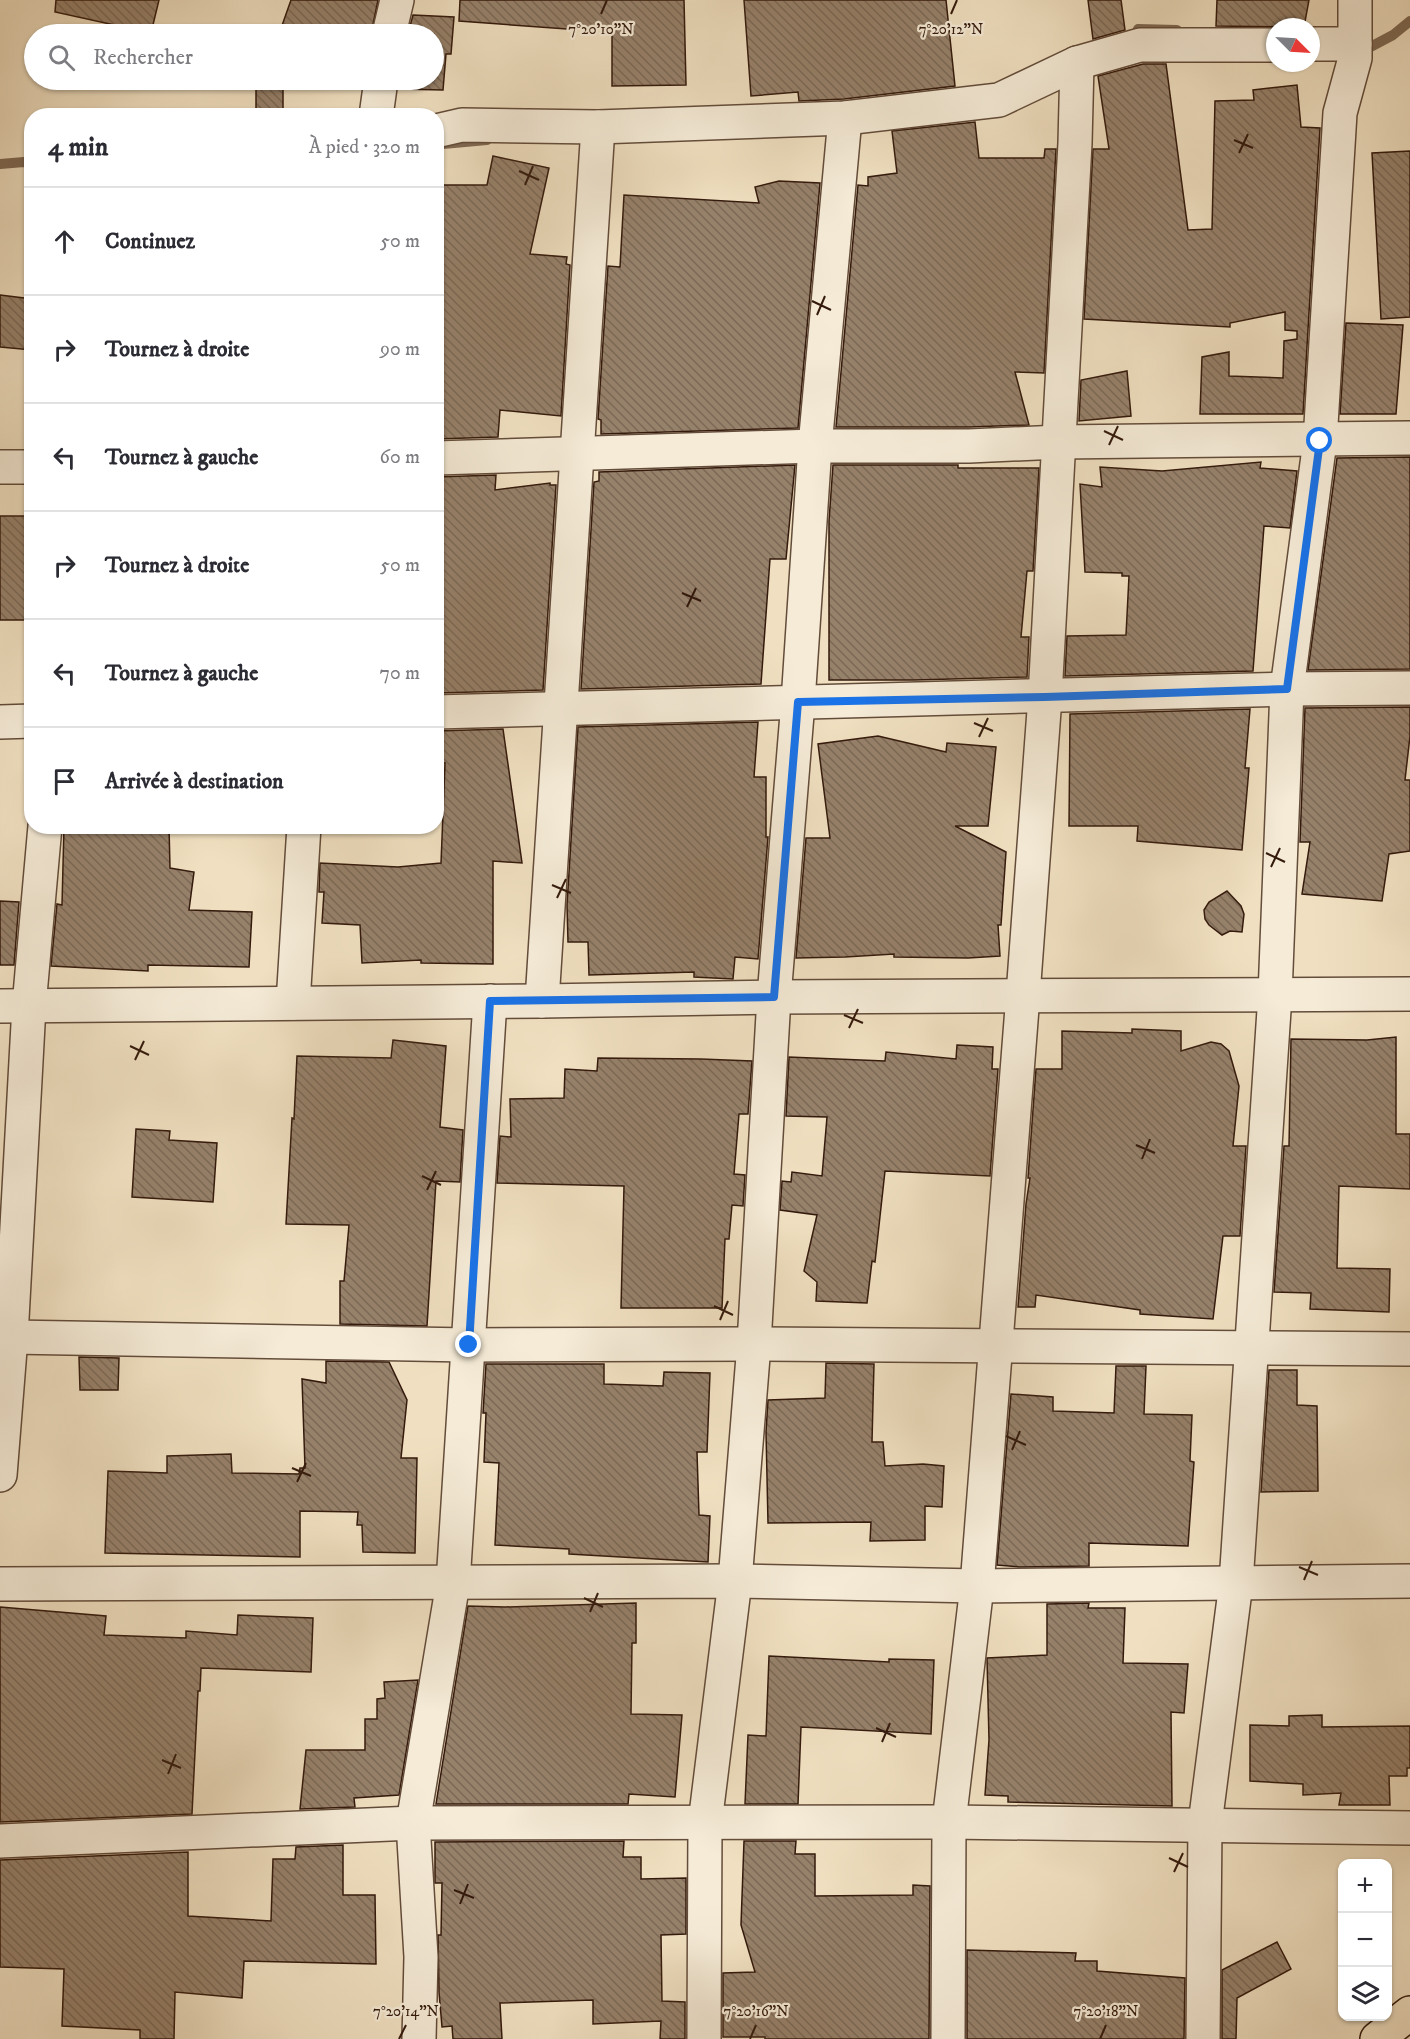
<!DOCTYPE html>
<html lang="fr">
<meta charset="utf-8">
<style>
body{margin:0;font-family:"IM FELL DW Pica",serif;background:#f7f7f7;color:#2b2b33}
.controls{position:absolute;right:18px;bottom:18px;display:grid;overflow:hidden;border-radius:12px;box-shadow:0 2px 4px #0004}
.controls button{width:54px;height:54px;display:grid;place-items:center;padding:0;border:0;border-bottom:2px solid #e1e1e2;background:#fff;color:#2b2b33;font:30px sans-serif}
.compass{position:absolute;left:1266px;top:18px;width:54px;height:54px;border-radius:50%;background:#fff;box-shadow:0 2px 4px #0004;rotate:114deg}
.stop{position:absolute;width:18px;height:18px;margin:-14px;border:4px solid #1a73e8;border-radius:50%;background:#fff}
.stop.end{background:#1a73e8;border-color:#fff;box-shadow:0 2px 6px #0008}
.list{margin:0;padding:0;list-style:none}
h2{display:flex;justify-content:space-between;align-items:center;height:78px;margin:0;padding:0 24px;font-size:26px}
h2 small{font-size:20px;font-weight:400;color:#7c7c81}
.list li{display:grid;grid-template-columns:39px 1fr auto;gap:18px;align-items:center;box-sizing:border-box;height:108px;padding:0 24px;border-top:2px solid #e1e1e2}
.list b{display:block;font-size:22px;white-space:nowrap}
.list em{font-size:20px;font-style:normal;color:#7c7c81}
.icon{flex:none;width:33px;height:33px;fill:none;stroke:currentColor;stroke-width:2;stroke-linecap:round;stroke-linejoin:round}
.map{position:relative;flex:none;width:1410px;height:2039px;overflow:hidden}
.search{position:absolute;background:#fff;box-shadow:0 2px 4px #0004;left:24px;top:24px;width:420px;height:66px;display:flex;align-items:center;gap:15px;box-sizing:border-box;padding:0 21px;border-radius:33px;color:#7c7c81;font-size:22px}
.panel{position:absolute;background:#fff;box-shadow:0 2px 4px #0004;left:24px;top:108px;width:420px;height:726px;border-radius:24px}
.map>svg:first-child{display:block}
</style>
<div class="map">
<svg width="1410" height="2039" viewBox="0 0 1410 2039">
<defs>
<pattern id="building-back-hatch" width="6" height="6" patternUnits="userSpaceOnUse" patternTransform="scale(1.5)"><rect width="6" height="6" fill="#96816b"/><path d="M-1 5l2 2M0 0l6 6M5-1l2 2" fill="none" stroke="#7b6956"/></pattern>
</defs>
<rect width="100%" height="100%" fill="#f0e0c1"/>
<filter id="stains"><feTurbulence type="fractalNoise" baseFrequency=".00333" numOctaves="4"/><feColorMatrix values="0 0 0 0 .2 0 0 0 0 .09 0 0 0 0 .02 0 0 0 .5 -.17"/></filter>
<radialGradient id="worn" r=".72"><stop offset=".6" stop-color="#630" stop-opacity="0"/><stop offset="1" stop-color="#630" stop-opacity=".3"/></radialGradient>
<g fill="none" stroke-linecap="round" stroke-linejoin="round">
<g stroke="#7e6954" stroke-width="10">
<path d="M1138 29 1177 30"/>
<path d="M1359 53 1393 35 1410 21"/>
<path d="M443 144 487 140"/>
<path d="M0 164 24 162 32 165"/>
</g>
</g>
<g fill="url(#building-back-hatch)" stroke="#341a0d" stroke-width="1.5">
<path d="M56 0H159L151 33 55 12Z"/>
<path d="M291 0H378L371 34H279Z"/>
<path d="M460 0H684L686 85 612 86V28L567 29 459 21Z"/>
<path d="M744 0H946L955 86 844 99 799 101 798 92 751 96Z"/>
<path d="M1088 0H1121L1125 30 1093 39Z"/>
<path d="M1217 0H1309L1304 27 1216 26Z"/>
<path d="M413 15 454 17 451 54H446L443 90 399 89V80H434V34H408Z"/>
<path d="M1143 64H1166L1188 230 1212 229 1215 101 1254 100 1253 90 1297 85 1301 127 1320 128 1303 414H1200L1202 357 1229 352V376L1283 378 1284 341 1297 339V331L1285 330V312L1230 323V327L1084 319 1093 149H1109L1098 76Z"/>
<rect x="256" y="80" width="27" height="36"/>
<path d="M975 122 979 158H1044L1045 149H1056L1044 373 1015 372 1029 425 969 427H836L858 185 868 186V177L897 173 892 131Z"/>
<path d="M1410 151V317L1381 319 1372 153Z"/>
<path d="M493 156 549 168 530 254 567 257 566 264 570 265 561 416 500 410 498 437 436 439V185H487Z"/>
<path d="M779 181 820 183 798 428 601 434V420L598 419 608 266 620 267 624 195 759 203 755 187Z"/>
<path d="M0 295 32 299V350L0 347Z"/>
<path d="M1346 323 1403 325 1396 414H1340Z"/>
<path d="M1127 371 1131 416 1079 421 1081 380Z"/>
<path d="M1410 457V669L1308 670 1337 458Z"/>
<path d="M1261 462 1260 468 1297 471 1290 528 1264 526 1253 671 1065 676 1067 636 1126 635 1129 576H1122V573L1085 572 1080 484 1102 487 1100 467 1162 471Z"/>
<path d="M795 465 786 559H770L761 684 581 689 594 482 599 481V472Z"/>
<path d="M833 465H958V468H1039L1033 571H1027L1021 637H1029L1027 677 914 680H829V521Z"/>
<path d="M496 475 495 490 550 483V485H556L543 690 438 693 440 521 436 520V477Z"/>
<rect x="0" y="516" width="32" height="104"/>
<path d="M1410 707V736L1405 780H1410V851L1389 854 1382 901 1302 894 1310 842H1300L1305 708Z"/>
<path d="M1250 709 1245 768H1249L1242 850 1137 841 1138 826H1069L1070 714Z"/>
<path d="M758 722 754 777H766V837H768L758 959 735 957 733 979 694 977V972L589 975 588 942H568L567 905 578 727Z"/>
<path d="M503 729 522 863 493 861V964L421 963V960L362 963 360 925 322 923 324 892H319L320 863 398 867 441 863 445 763 436 762 437 731Z"/>
<path d="M878 736 946 752 947 743 996 747 988 826H955L1006 852 1001 925H998L1000 956 968 958 894 957V954L845 957 796 958 806 838H830L818 744Z"/>
<path d="M64 826H169L170 868 194 872 189 910 252 912 249 967 148 965V971L51 966 57 904 62 905Z"/>
<path d="M1227 891 1241 906 1244 914 1242 932 1230 931 1222 935 1209 925 1205 919 1204 910 1209 902Z"/>
<path d="M0 901 19 902 14 965H0Z"/>
<path d="M1132 1029 1181 1031V1051L1211 1042 1221 1044 1229 1051 1239 1086 1233 1146H1246L1240 1236H1223L1213 1319 1140 1314V1310L1036 1295 1035 1307H1018L1026 1204 1030 1178H1028L1036 1069H1062V1031L1132 1033Z"/>
<path d="M1396 1037V1134H1410V1189L1339 1186 1337 1268 1390 1269 1389 1312 1310 1309 1311 1293 1274 1292 1284 1146H1289L1291 1039 1367 1040Z"/>
<path d="M393 1040 446 1046 440 1127 463 1130 460 1182 436 1181 427 1326 340 1324V1281H344L349 1225 286 1224 292 1118 294 1119 297 1056 391 1058Z"/>
<path d="M957 1045 993 1047 992 1069H998L990 1176 885 1171 875 1262 872 1261 867 1303 816 1301 817 1282 804 1271 817 1215 780 1210 782 1181 791 1182 792 1172 822 1176 827 1117 786 1116 789 1057 885 1061 886 1052 956 1059Z"/>
<path d="M598 1058 701 1059 752 1061 748 1114H739L734 1174 745 1175 743 1206 732 1205 729 1239H725L722 1308H621L624 1186 497 1183 500 1136 511 1137 510 1099 564 1098 565 1069 597 1071Z"/>
<path d="M136 1129 170 1131 169 1140 217 1143 213 1202 132 1197Z"/>
<path d="M79 1357 119 1358 118 1390H80Z"/>
<path d="M326 1361 389 1362 407 1400 401 1458H417L415 1553 363 1552 362 1525H357L358 1512 300 1511V1557L105 1553 108 1471 167 1473V1456L231 1454 232 1473 299 1474 300 1468H305L302 1379 326 1383Z"/>
<path d="M826 1363 874 1364 872 1442H883L885 1466 923 1464 944 1466 942 1507 925 1506V1540L870 1541 871 1522 768 1523 766 1432 768 1400 825 1398Z"/>
<path d="M486 1364H604V1384L663 1386 664 1372 710 1373 707 1452H697L699 1515 710 1516 708 1562 569 1554V1549L495 1545 499 1463 484 1462 486 1413H483Z"/>
<path d="M1116 1366H1146L1144 1414 1192 1415 1190 1461 1194 1462 1188 1546 1089 1543V1566L1020 1567 997 1565 1011 1394 1053 1397V1411L1114 1413Z"/>
<path d="M1269 1370H1297V1405L1317 1406 1318 1491 1261 1492Z"/>
<path d="M636 1603V1643H632L631 1714 682 1715 675 1797 629 1794 628 1804H436L468 1606 505 1607Z"/>
<path d="M1089 1603 1088 1608H1125L1123 1663 1188 1664 1184 1713 1171 1712 1172 1806 1008 1802V1796L985 1795 989 1740 987 1658 1047 1655V1604Z"/>
<path d="M0 1607 106 1616 104 1635 186 1638V1631L237 1635 238 1615 313 1618 311 1672 201 1668 200 1691H198L192 1814 0 1822Z"/>
<path d="M769 1656 889 1662V1659L934 1660 931 1734 801 1727 798 1804H745L748 1735 766 1736Z"/>
<path d="M418 1680 399 1795 354 1798 355 1807 300 1809 306 1750H365V1719H377V1699L385 1698 384 1682Z"/>
<path d="M1322 1715V1727L1410 1726V1768H1407V1776H1389L1390 1805H1339L1341 1793 1303 1795V1784L1250 1781V1725L1289 1726V1716Z"/>
<path d="M624 1841 623 1857H641V1879L686 1878V1934L661 1935 662 2001 685 2002V2039H660L661 2021 593 2024V2000L500 2003 502 2039H453L452 2026 442 2027 439 1992 438 1935H441L442 1883H435V1842Z"/>
<path d="M744 1841H796L795 1854H815V1896L913 1895V1885L930 1886 929 2039H765V2037H723V1973L755 1972 741 1925Z"/>
<path d="M343 1845V1895H375L376 1964 244 1961 242 1998 175 1992 174 2039H140V2030L62 2026 64 1969 0 1967V1860L188 1852V1916L271 1921 273 1859H295L296 1847Z"/>
<path d="M1277 1942 1291 1969 1237 1998 1236 2039H1222V1970Z"/>
<path d="M967 1950 1076 1953 1075 1961H1097V1971L1185 1978 1184 2039H967Z"/>
</g>
<g fill="none" stroke-linecap="round" stroke-linejoin="round">
<defs>
<g id="street">
<path d="M389 34 397 0"/>
<path d="M1311 44H1355"/>
<path d="M376 116 381 80"/>
<path d="M436 131 462 125 598 127 845 118 999 100 1077 63 1140 45H1275"/>
<path d="M436 458 815 446H969L1059 442 1410 438"/>
<path d="M0 467H32"/>
<path d="M436 712 1287 689 1410 688"/>
<path d="M0 722 32 721"/>
<path d="M542 1001 598 127"/>
<path d="M293 1003 304 826"/>
<path d="M0 1006 542 1001 774 997 1410 994"/>
<path d="M11 1337 469 1345 754 1344 1410 1349"/>
<path d="M0 1475 11 1337 29 1006 45 826"/>
<path d="M0 1584 735 1581 977 1586 1410 1581"/>
<path d="M0 1841 413 1823 949 1822 1410 1828"/>
<path d="M419 2039 421 1957 413 1823 453 1583 490 1001"/>
<path d="M704 2039 705 1823 735 1581 754 1344 774 997 798 702 815 446 845 118"/>
<path d="M948 2039 949 1822 977 1586 1023 995 1045 697 1075 143 1077 63"/>
<path d="M1203 2039 1205 1824 1236 1583 1275 995 1287 689 1320 441 1340 113 1355 58V0"/>
</g>
<path id="primary" d="M1377 2039 1410 2013"/>
</defs>
<use href="#street" stroke="#634c3a" stroke-width="36"/>
<use href="#primary" stroke="#341a0d" stroke-width="36"/>
<use href="#street" stroke="#f5ebd7" stroke-width="33"/>
<use href="#primary" stroke="#f0e0c1" stroke-width="33"/>
</g>
<g fill="none" stroke-linecap="round" stroke-linejoin="round">
<path stroke="#1a73e8" stroke-width="8" d="M469 1345 490 1001 774 997 798 702 1045 697 1287 689 1320 441"/>
</g>
<path fill="none" stroke="#341a0d" stroke-width="2" d="M601 14 607 0M951 14 957 0M1234 140 1253 148M1239 153 1248 134M519 171 539 180M525 185 533 166M812 301 831 310M817 315 825 296M1104 431 1123 440M1109 445 1118 426M682 593 701 601M687 607 696 588M974 723 993 731M979 737 988 718M1266 853 1285 862M1271 867 1280 848M552 885 571 893M557 898 566 879M844 1015 863 1023M849 1028 858 1009M130 1046 149 1055M135 1060 144 1041M1136 1145 1155 1153M1142 1159 1150 1139M422 1176 441 1185M427 1190 436 1171M714 1306 733 1315M720 1320 728 1301M1006 1436 1026 1445M1012 1450 1020 1431M292 1468 311 1476M297 1482 306 1463M1299 1567 1318 1575M1304 1580 1312 1561M584 1598 603 1607M590 1612 598 1593M876 1728 896 1737M882 1742 890 1723M162 1760 181 1768M168 1774 176 1754M1169 1858 1188 1867M1174 1872 1183 1853M454 1890 474 1898M460 1904 468 1884M399 2039 406 2025M750 2039 756 2025M1100 2039 1106 2025"/>
<g font-size="15" text-anchor="middle" fill="#341a0d" stroke="#f5ebd7" stroke-width="4.5" stroke-linejoin="round" paint-order="stroke">
<text x="601" y="34">7°20'10"N</text>
<text x="951" y="34">7°20'12"N</text>
<text x="406" y="2016">7°20'14"N</text>
<text x="756" y="2016">7°20'16"N</text>
<text x="1106" y="2016">7°20'18"N</text>
</g>
<rect width="100%" height="100%" filter="url(#stains)"/>
<rect width="100%" height="100%" fill="url(#worn)"/>
</svg>
<div class="controls">
<button>+</button>
<button>−</button>
<button><svg class="icon" aria-label="layers" viewBox="0 0 24 24"><path d="M12 4l9 5-9 5-9-5zM3 14l9 5 9-5"/></svg></button>
</div>
<svg class="compass" viewBox="-18 -18 36 36"><path d="M0-13l5 13h-10z" fill="#e53935"/><path d="M0 13l5-13h-10z" fill="#7c7c81"/></svg>
<div class="stop" style="left:1320px;top:441px"></div>
<div class="stop end" style="left:469px;top:1345px"></div>
<div class="search"><svg class="icon" aria-label="search" viewBox="0 0 24 24"><circle cx="10" cy="10" r="6"/><path d="M15 15l6 6"/></svg>Rechercher</div>
<section class="panel">
<h2>4 min<small>À pied · 320 m</small></h2>
<ul class="list">
<li><svg class="icon" aria-label="ahead" viewBox="0 0 24 24"><path d="M12 20V5M6 11l6-6 6 6"/></svg><div><b>Continuez</b></div><em>50 m</em></li>
<li><svg class="icon" aria-label="right" viewBox="0 0 24 24"><path d="M7 20v-9h11M14 6l5 5-5 5"/></svg><div><b>Tournez à droite</b></div><em>90 m</em></li>
<li><svg class="icon" aria-label="left" viewBox="0 0 24 24"><path d="M17 20v-9H6M10 6l-5 5 5 5"/></svg><div><b>Tournez à gauche</b></div><em>60 m</em></li>
<li><svg class="icon" aria-label="right" viewBox="0 0 24 24"><path d="M7 20v-9h11M14 6l5 5-5 5"/></svg><div><b>Tournez à droite</b></div><em>50 m</em></li>
<li><svg class="icon" aria-label="left" viewBox="0 0 24 24"><path d="M17 20v-9H6M10 6l-5 5 5 5"/></svg><div><b>Tournez à gauche</b></div><em>70 m</em></li>
<li><svg class="icon" aria-label="arrive" viewBox="0 0 24 24"><path d="M6 21V4h12l-3 4 3 4H6"/></svg><div><b>Arrivée à destination</b></div></li>
</ul>
</section>
</div>
